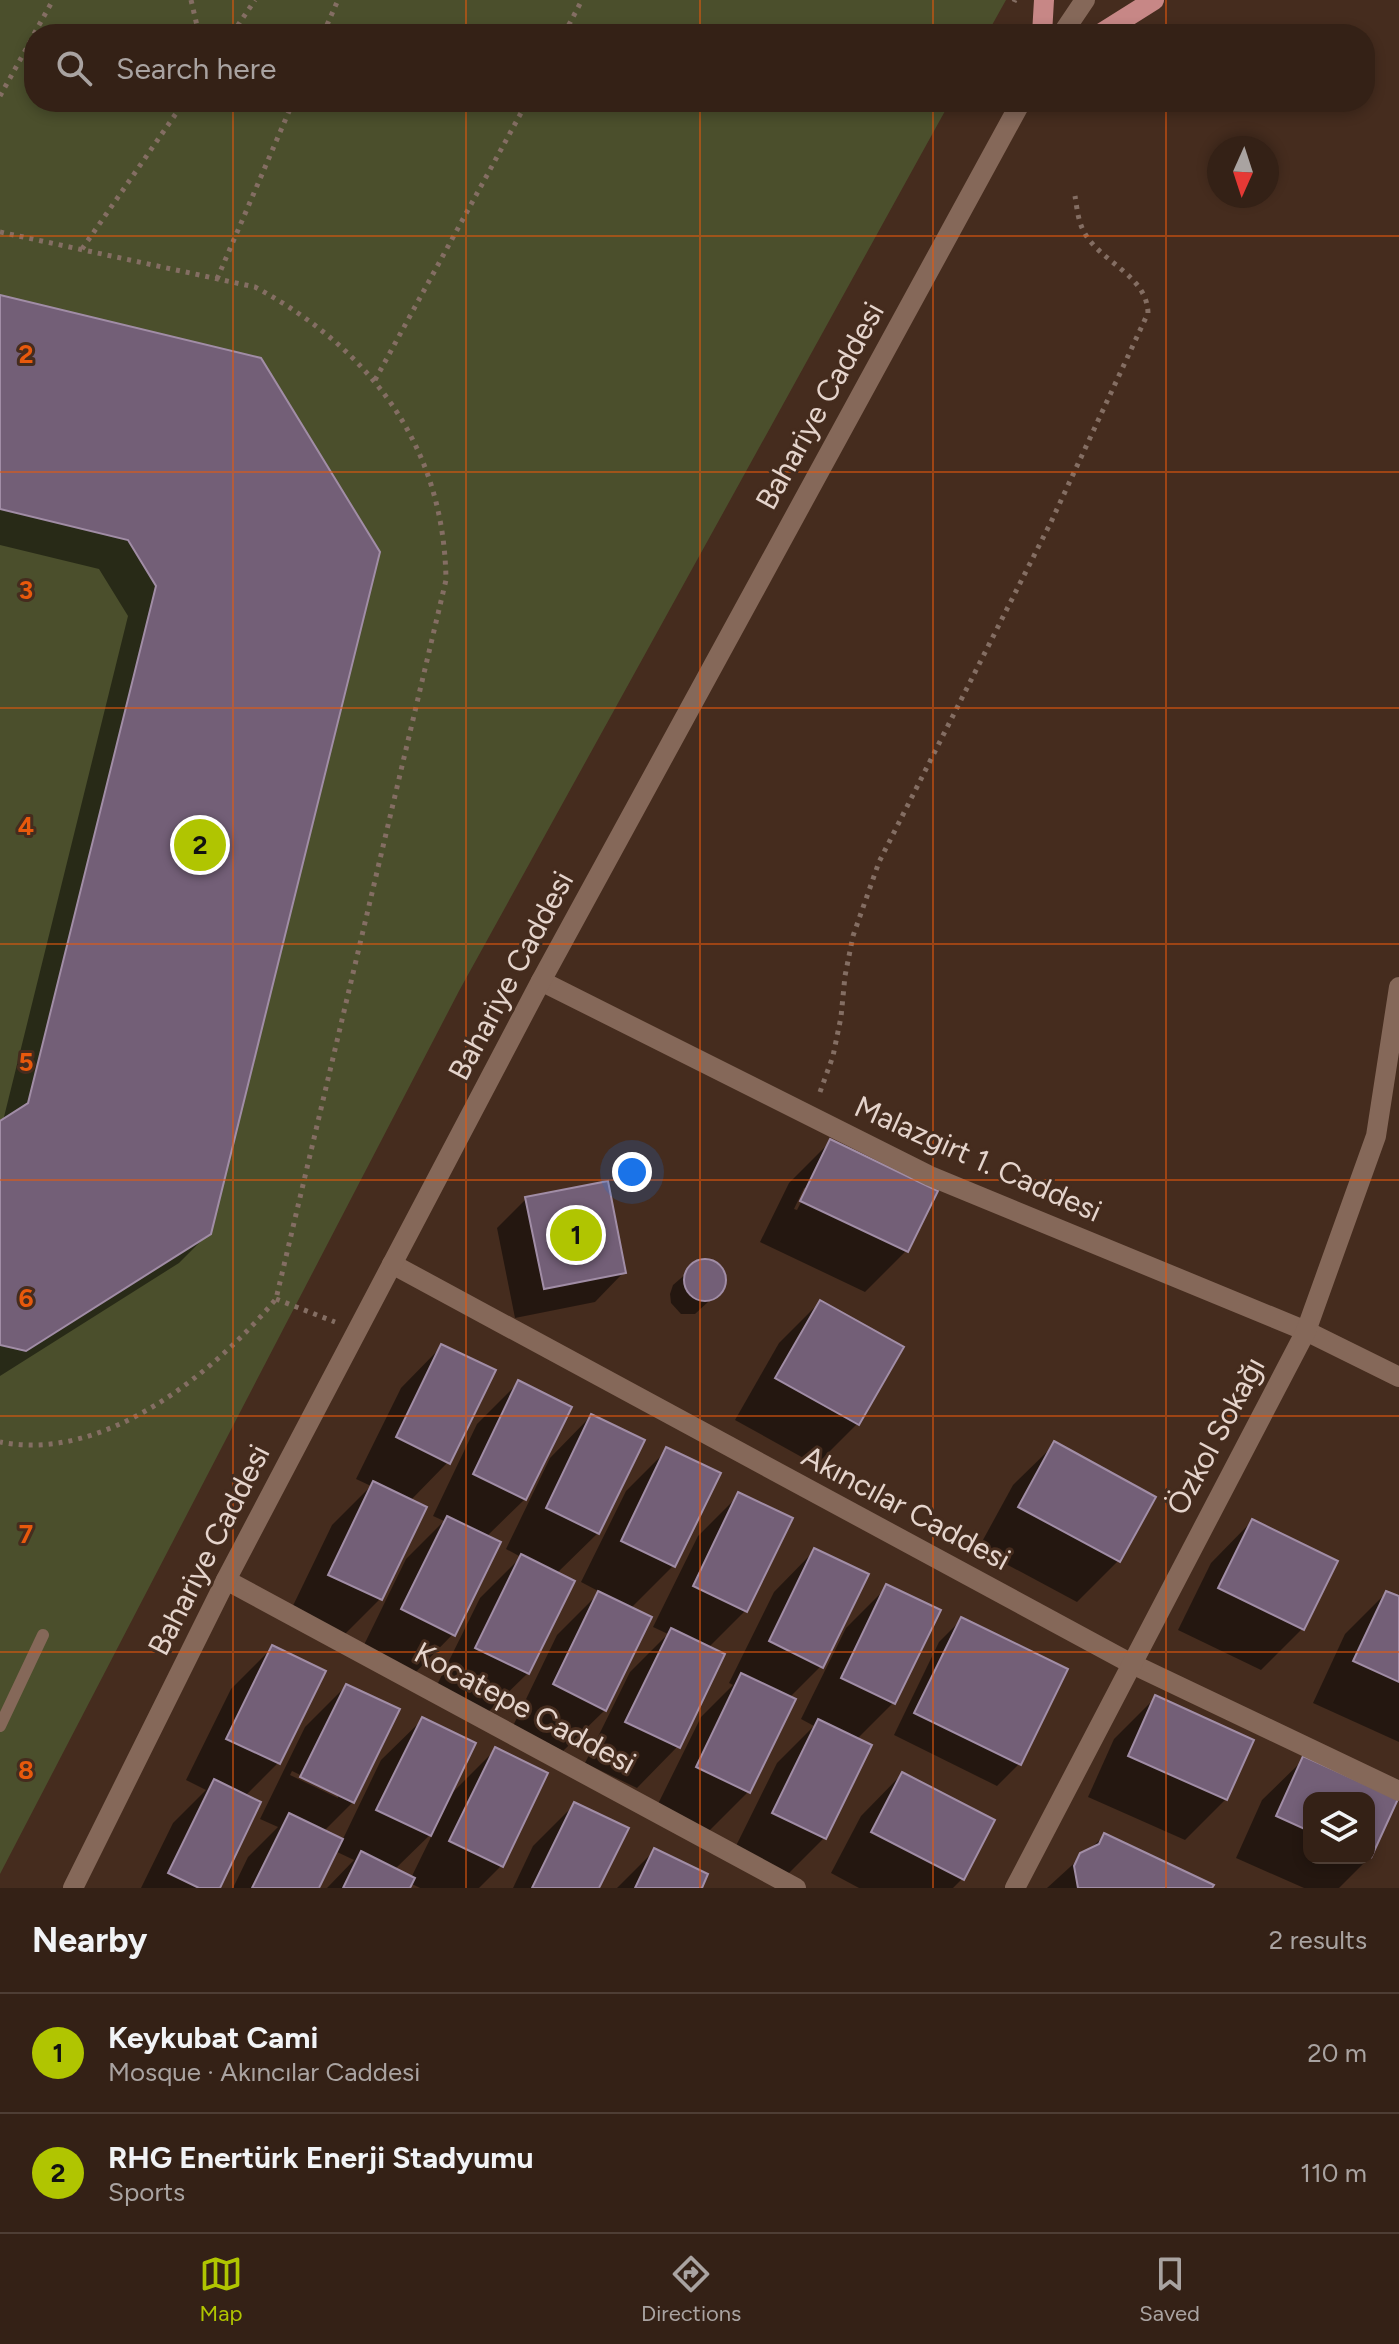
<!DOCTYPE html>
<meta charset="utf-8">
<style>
body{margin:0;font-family:Figtree,sans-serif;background:#3f2e23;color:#f1f3f6}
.controls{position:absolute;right:24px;bottom:24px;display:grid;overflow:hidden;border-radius:16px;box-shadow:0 4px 12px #0003}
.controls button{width:72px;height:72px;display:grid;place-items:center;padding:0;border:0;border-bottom:2px solid #4e3e35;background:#342116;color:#f1f3f6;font:40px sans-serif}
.compass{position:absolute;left:1207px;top:136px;width:72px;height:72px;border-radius:50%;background:#342116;box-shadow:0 4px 12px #0003;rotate:183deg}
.you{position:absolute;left:632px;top:1172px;width:28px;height:28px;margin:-20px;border:6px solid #fff;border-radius:50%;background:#1a73e8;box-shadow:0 0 0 12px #1a73e833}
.badge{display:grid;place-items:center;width:52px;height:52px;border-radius:50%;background:#b0c501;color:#111;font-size:26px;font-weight:700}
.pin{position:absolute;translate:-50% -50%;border:4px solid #fff;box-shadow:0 2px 8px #0006}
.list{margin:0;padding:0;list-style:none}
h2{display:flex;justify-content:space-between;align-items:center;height:104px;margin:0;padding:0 32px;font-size:34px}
h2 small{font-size:26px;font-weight:400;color:#a9a3a1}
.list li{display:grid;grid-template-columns:52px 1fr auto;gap:24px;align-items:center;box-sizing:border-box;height:120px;padding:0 32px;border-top:2px solid #4e3e35}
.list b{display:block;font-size:30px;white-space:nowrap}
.list p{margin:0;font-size:26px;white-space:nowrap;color:#a9a3a1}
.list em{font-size:26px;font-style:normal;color:#a9a3a1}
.icon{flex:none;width:44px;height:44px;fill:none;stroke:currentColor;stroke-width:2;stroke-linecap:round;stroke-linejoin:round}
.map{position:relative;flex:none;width:1399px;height:1888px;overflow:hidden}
.search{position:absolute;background:#342116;box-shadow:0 4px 12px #0003;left:24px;right:24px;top:24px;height:88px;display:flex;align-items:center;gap:20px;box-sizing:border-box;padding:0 28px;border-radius:32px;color:#a9a3a1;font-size:30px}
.sheet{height:344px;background:#342116}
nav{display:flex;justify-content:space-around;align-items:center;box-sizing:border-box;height:112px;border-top:2px solid #4e3e35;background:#342116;font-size:22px;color:#a9a3a1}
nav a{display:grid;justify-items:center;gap:4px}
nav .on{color:#b0c501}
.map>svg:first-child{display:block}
</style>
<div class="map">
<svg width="1399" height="1888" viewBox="0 0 1399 1888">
<rect width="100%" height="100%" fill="#452c1e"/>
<path fill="#4b4f2c" d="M0 0H1006L987 34H34V102H950L459 991 0 1874Z"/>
<g fill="#0007" fill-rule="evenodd">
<path d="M0 297 260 359 209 1233 179 1263 0 1376V1123L3 1121 128 616 99 569 0 545Z"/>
<path d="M830 1142 906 1251 865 1292 760 1242 789 1183ZM804 1188H808L797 1210 794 1209Z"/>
<path d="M526 1199 624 1272 595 1302 515 1318 497 1228Z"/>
<path d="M701 1261 715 1264 724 1276 722 1289 695 1314H681L671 1303 670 1294 673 1285Z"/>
<path d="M820 1302 901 1348 857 1424 816 1465 735 1420 779 1343Z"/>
<path d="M442 1346 448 1462 410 1501 425 1508 380 1599 339 1640 288 1616 332 1525 371 1486 356 1479 401 1388Z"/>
<path d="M518 1383 525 1499 486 1537 453 1634 412 1676 361 1651 406 1559 444 1521 433 1516 477 1424Z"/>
<path d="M591 1416 598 1533 556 1574 528 1673 486 1714 435 1689 480 1598 521 1557 506 1549 550 1458Z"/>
<path d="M1055 1444 1153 1498 1118 1561 1077 1602 978 1549 1013 1485Z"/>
<path d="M667 1450 674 1565 630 1609 605 1710 563 1751 513 1726 557 1635 600 1592 581 1582 626 1491Z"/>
<path d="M739 1495 745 1611 708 1648 678 1746 637 1788 585 1763 630 1672 668 1634 653 1627 698 1536Z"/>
<path d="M1252 1521 1302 1629 1261 1670 1178 1630 1211 1563Z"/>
<path d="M815 1550 821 1666 789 1698 748 1792 707 1833 656 1808 701 1717 733 1685 729 1683 774 1592Z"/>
<path d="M887 1587 893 1703 856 1740 824 1838 783 1879 732 1854 777 1763 814 1726 801 1719 846 1628Z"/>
<path d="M1386 1593 1399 1599V1742L1313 1703 1345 1634Z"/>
<path d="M961 1620 1019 1764 997 1786 894 1735 939 1642Z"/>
<path d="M272 1648 323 1672 278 1763 245 1796 217 1888H141L173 1823 206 1790 186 1780 231 1689Z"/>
<path d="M346 1686 353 1802 323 1832 342 1841 381 1760 423 1719 449 1796 495 1750 501 1866 479 1888H420L410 1883 407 1888H327L354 1860 335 1851 317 1888H233L248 1857 278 1827 260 1819 305 1727ZM292 1771 338 1793V1798L290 1775ZM434 1831 411 1878 394 1870Z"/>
<path d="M1155 1698 1226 1799 1185 1840 1088 1797 1114 1739Z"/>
<path d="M1304 1759 1395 1800 1369 1858V1798H1309V1858H1369L1339 1888H1304L1236 1858 1262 1800Z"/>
<path d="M902 1774 962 1879 953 1888H859L831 1873 861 1816Z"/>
<path d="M575 1804 597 1888H513L533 1846Z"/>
<path d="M1104 1836 1210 1888H1047Z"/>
<path d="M655 1850 699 1888H617Z"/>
</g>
<g fill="#735f77" stroke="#a18da6" stroke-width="2">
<path d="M0 295 261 358 380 552 211 1234 26 1351 0 1345V1121L28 1103 156 586 128 540 0 509Z"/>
<path d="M830 1139 938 1191 908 1252 800 1201Z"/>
<path d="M608 1181 626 1273 544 1289 525 1197Z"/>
<circle cx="705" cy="1280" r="21"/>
<path d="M820 1300 904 1347 859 1425 775 1378Z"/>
<path d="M441 1344 496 1370 450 1464 396 1437Z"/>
<path d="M518 1380 572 1407 526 1500 473 1474Z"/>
<path d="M591 1414 645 1440 599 1534 546 1508Z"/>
<path d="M1054 1441 1156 1497 1120 1562 1018 1507Z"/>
<path d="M666 1447 721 1473 675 1567 621 1541Z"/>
<path d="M373 1481 427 1507 382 1600 328 1575Z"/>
<path d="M738 1492 793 1518 747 1612 693 1586Z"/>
<path d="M447 1516 501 1542 455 1636 401 1609Z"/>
<path d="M1252 1519 1338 1561 1304 1630 1218 1588Z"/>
<path d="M814 1548 869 1574 823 1668 769 1641Z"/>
<path d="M521 1554 575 1581 529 1674 475 1648Z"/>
<path d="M886 1584 941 1610 895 1704 841 1678Z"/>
<path d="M598 1591 652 1617 606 1711 553 1684Z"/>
<path d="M1386 1591 1399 1596V1682L1353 1661Z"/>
<path d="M961 1617 1068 1669 1021 1765 914 1713Z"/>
<path d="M671 1628 725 1654 680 1748 625 1722Z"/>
<path d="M272 1645 326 1671 280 1764 226 1739Z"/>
<path d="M741 1673 796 1699 750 1793 696 1767Z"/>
<path d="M346 1684 400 1709 354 1803 300 1777Z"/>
<path d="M1155 1695 1254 1740 1227 1800 1128 1756Z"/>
<path d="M422 1717 476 1743 431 1836 376 1810Z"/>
<path d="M818 1719 872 1745 826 1839 772 1813Z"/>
<path d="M495 1747 548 1773 503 1867 449 1841Z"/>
<path d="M1303 1756 1398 1799 1371 1858 1369 1798H1309V1831L1276 1816Z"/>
<path d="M902 1772 995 1820 964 1880 871 1832Z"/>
<path d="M214 1779 261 1802 220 1888H199L168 1873Z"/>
<path d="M574 1802 629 1828 599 1888H532Z"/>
<path d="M289 1813 343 1839 319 1888H252Z"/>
<path d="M1104 1833 1214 1885 1212 1888H1078L1074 1866 1080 1853 1099 1844Z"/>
<path d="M654 1848 708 1874 702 1888H635Z"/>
<path d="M361 1851 415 1878 410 1888H343Z"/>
</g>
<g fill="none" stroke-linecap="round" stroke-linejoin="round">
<g stroke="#846e63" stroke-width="5" stroke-dasharray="4 6" stroke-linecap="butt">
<path d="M191 0 199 34"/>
<path d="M1014 2 1015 0"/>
<path d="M34 34 53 0"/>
<path d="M232 34 255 0"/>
<path d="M323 34 338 0"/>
<path d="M543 34 566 28"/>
<path d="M564 34 582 0"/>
<path d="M0 96 34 35"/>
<path d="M0 232 255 287C370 349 444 445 446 580L276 1299C214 1373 104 1463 0 1442"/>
<path d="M82 249 184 102"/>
<path d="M217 279 293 102"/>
<path d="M375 380 527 102"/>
<path d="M820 1092 833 1056 841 1017 845 976 853 936 879 862 1051 522 1148 313C1147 275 1101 263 1084 232 1078 221 1077 208 1075 196"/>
<path d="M276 1299 335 1322"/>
</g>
<path stroke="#856859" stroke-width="12" d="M0 1726 43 1635"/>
<g stroke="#856859" stroke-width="20">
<path d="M1062 34 1085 0"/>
<path d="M541 981 930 1176 1306 1331 1399 1377"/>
<path d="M392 1264 1130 1663 1399 1791"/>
<path d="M226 1580 796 1888"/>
<path d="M73 1888 226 1580 541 981 1021 102"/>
<path d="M1015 1888 1306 1331 1376 1136 1399 987"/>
</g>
<g stroke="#c78786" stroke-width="20">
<path d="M1042 34 1044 0"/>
<path d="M1100 34 1154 0"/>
</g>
</g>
<path fill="none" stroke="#e8590c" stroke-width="2" stroke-opacity="0.55" d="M233 0V34M466 0V34M700 0V34M933 0V34M1166 0V34M233 102V1888M466 102V1888M700 102V1888M933 102V1888M1166 102V1888M0 236H1399M0 472H1399M0 708H1399M0 944H1399M0 1180H1399M0 1416H1399M0 1652H1399"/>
<g text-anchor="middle" stroke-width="6" stroke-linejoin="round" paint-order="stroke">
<g font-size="30" fill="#e5d4cc" stroke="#452c1e">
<text transform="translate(820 406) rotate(-61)" y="10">Bahariye Caddesi</text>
<text transform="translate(511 976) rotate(-62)" y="10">Bahariye Caddesi</text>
<text transform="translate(978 1159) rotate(24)" y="10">Malazgirt 1. Caddesi</text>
<text transform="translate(1216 1436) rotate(-62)" y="10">Özkol Sokağı</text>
<text transform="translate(906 1508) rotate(28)" y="10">Akıncılar Caddesi</text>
<text transform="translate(209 1550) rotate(-63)" y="10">Bahariye Caddesi</text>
<text transform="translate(525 1708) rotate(28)" y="10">Kocatepe Caddesi</text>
</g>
</g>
<g font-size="26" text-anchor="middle" font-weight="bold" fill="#e8590c" stroke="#452c1e" stroke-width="6" stroke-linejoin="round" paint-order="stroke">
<text x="26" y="363">2</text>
<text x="26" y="599">3</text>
<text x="26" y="835">4</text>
<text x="26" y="1071">5</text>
<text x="26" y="1307">6</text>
<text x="26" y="1543">7</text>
<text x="26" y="1779">8</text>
</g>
</svg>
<div class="controls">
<button><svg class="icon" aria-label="layers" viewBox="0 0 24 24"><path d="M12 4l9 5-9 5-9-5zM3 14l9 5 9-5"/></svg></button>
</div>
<svg class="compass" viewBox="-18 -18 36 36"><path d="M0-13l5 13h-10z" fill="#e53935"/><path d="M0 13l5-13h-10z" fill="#a9a3a1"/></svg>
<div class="you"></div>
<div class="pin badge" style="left:576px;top:1235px">1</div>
<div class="pin badge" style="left:200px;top:845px">2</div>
<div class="search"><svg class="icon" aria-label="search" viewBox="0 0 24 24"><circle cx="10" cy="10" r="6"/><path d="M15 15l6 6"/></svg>Search here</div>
</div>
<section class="sheet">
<h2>Nearby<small>2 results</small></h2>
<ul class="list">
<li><span class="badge">1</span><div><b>Keykubat Cami</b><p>Mosque · Akıncılar Caddesi</p></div><em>20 m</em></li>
<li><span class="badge">2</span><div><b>RHG Enertürk Enerji Stadyumu</b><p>Sports</p></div><em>110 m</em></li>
</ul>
</section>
<nav>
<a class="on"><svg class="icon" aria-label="map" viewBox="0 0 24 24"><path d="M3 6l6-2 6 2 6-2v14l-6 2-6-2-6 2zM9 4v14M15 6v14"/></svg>Map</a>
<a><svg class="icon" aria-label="directions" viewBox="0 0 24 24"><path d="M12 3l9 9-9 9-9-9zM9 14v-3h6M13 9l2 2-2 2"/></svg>Directions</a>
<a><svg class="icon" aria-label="saved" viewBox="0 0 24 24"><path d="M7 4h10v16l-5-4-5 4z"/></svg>Saved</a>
</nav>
